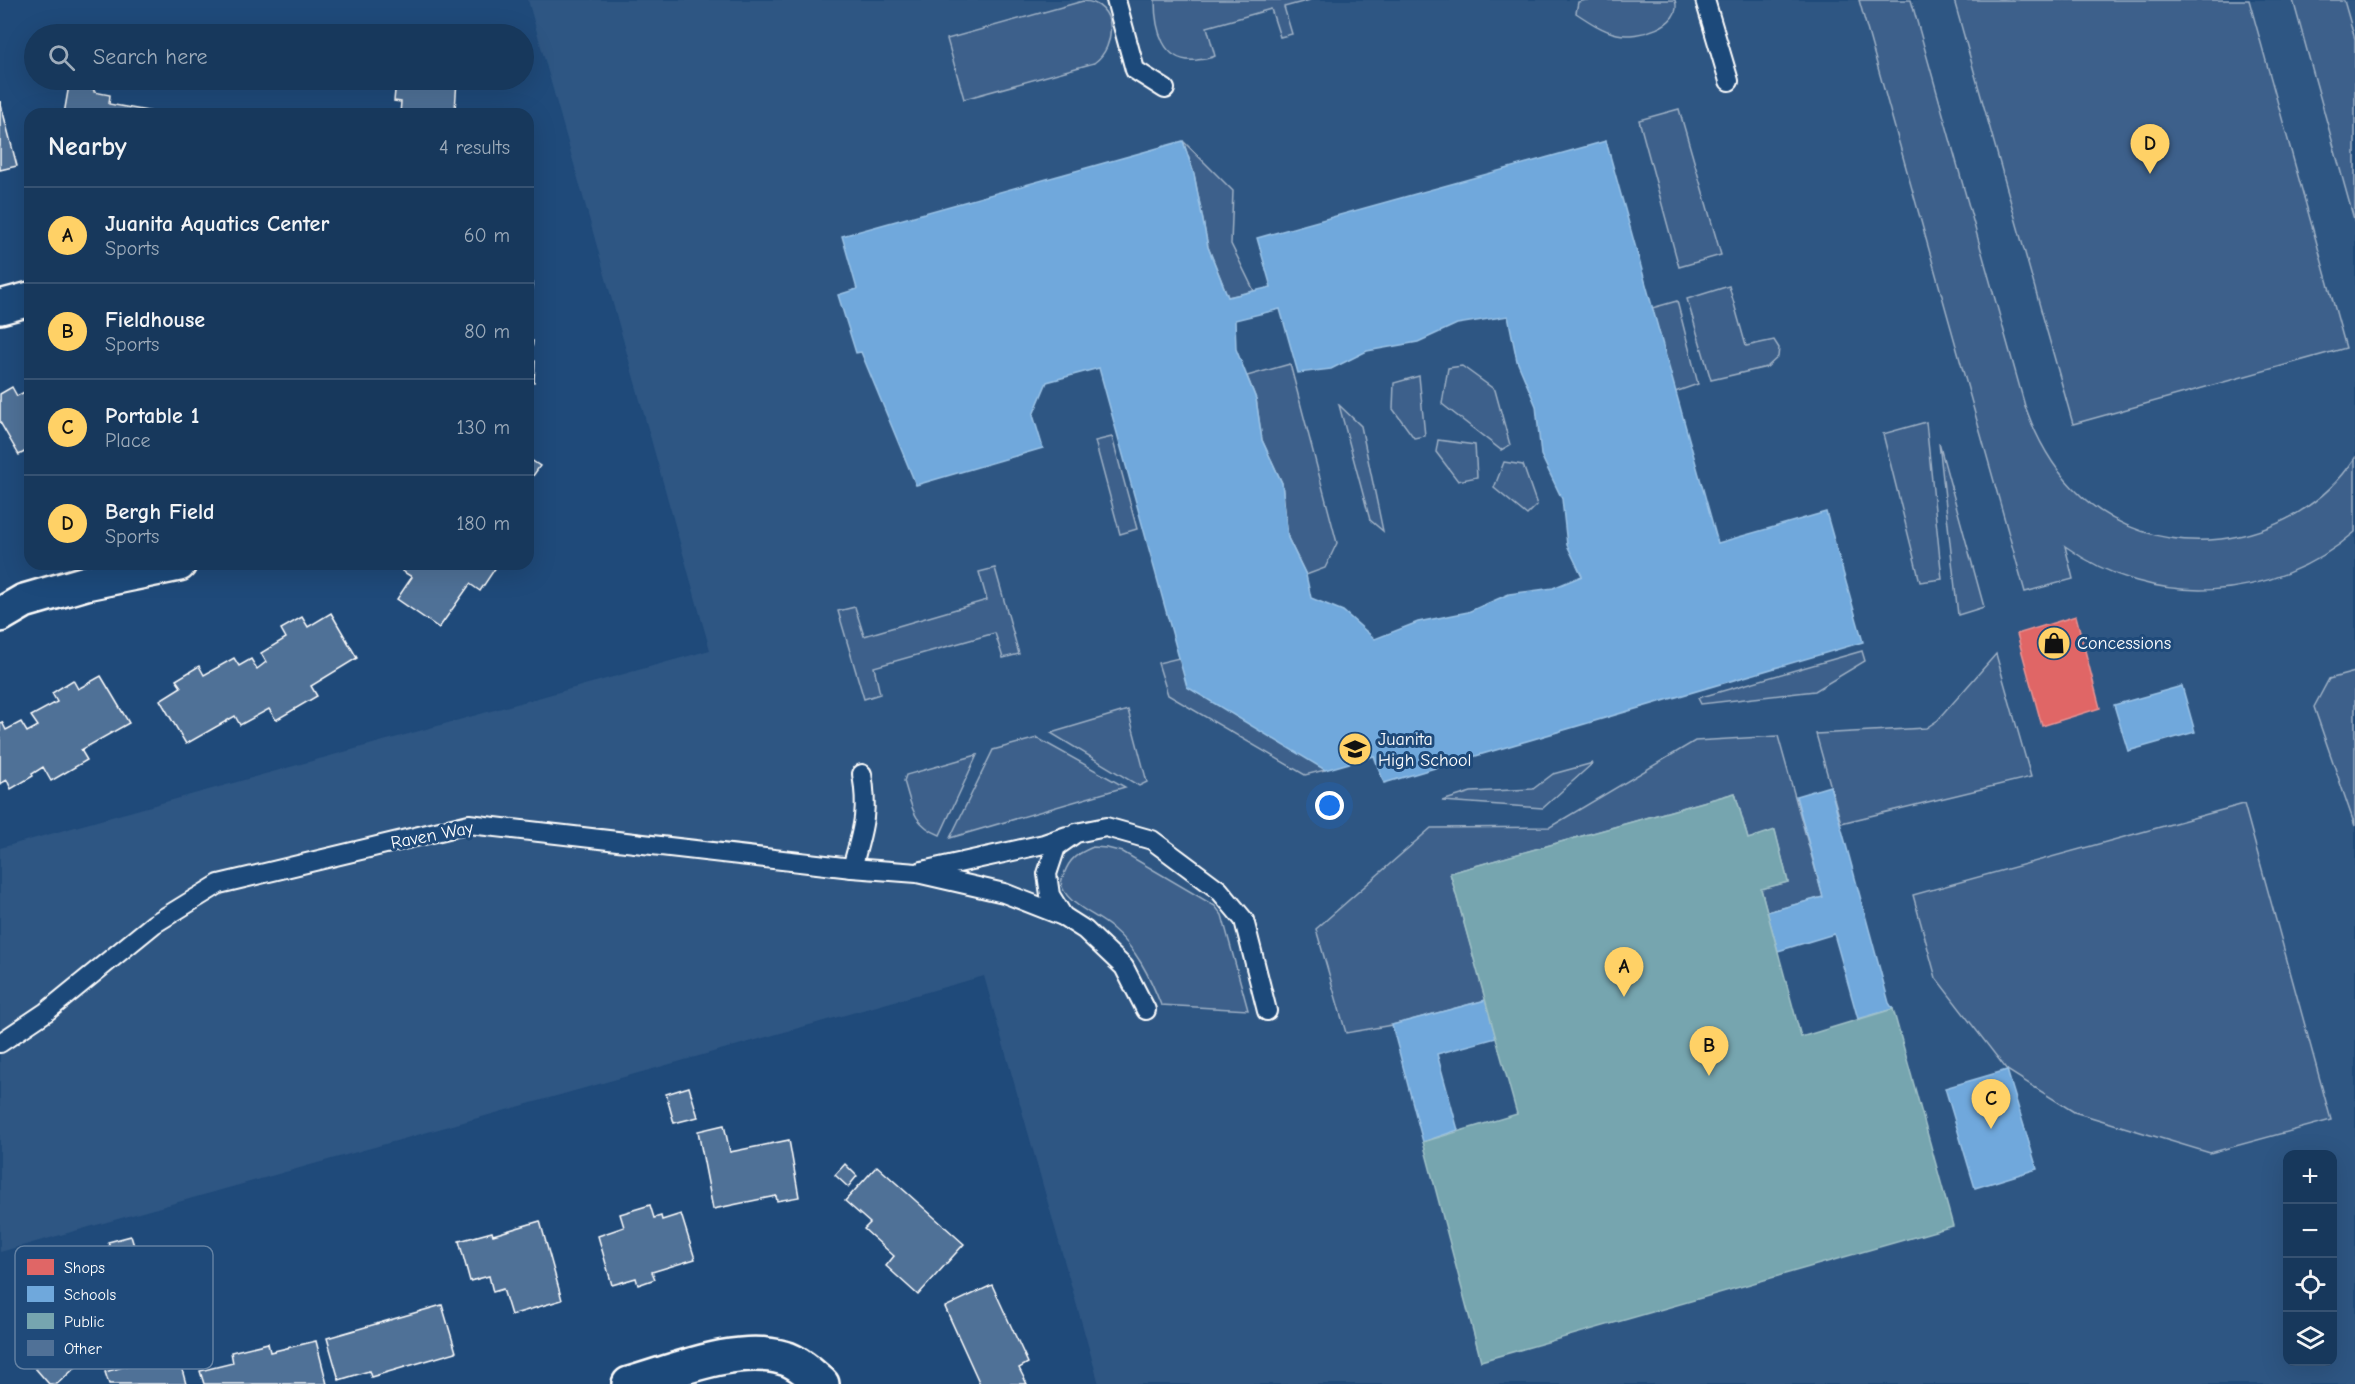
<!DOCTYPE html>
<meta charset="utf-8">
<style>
body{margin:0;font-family:"Comic Neue",sans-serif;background:#203f62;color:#f1f3f6}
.controls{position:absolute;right:18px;bottom:18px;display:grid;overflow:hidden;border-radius:12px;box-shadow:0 6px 24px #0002}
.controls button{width:54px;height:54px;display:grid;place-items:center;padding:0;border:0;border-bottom:2px solid #365272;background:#17385c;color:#f1f3f6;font:30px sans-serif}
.you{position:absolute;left:1330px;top:806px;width:21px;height:21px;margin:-15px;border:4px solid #fff;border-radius:50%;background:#1a73e8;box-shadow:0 0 0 9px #1a73e833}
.badge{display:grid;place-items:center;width:39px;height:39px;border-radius:50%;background:#ffd166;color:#111;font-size:20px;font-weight:700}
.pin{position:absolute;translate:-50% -50px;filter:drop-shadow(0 2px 3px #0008)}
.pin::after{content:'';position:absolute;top:32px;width:21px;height:18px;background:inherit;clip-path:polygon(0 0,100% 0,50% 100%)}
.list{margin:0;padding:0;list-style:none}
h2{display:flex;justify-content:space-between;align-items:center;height:78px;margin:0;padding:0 24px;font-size:26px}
h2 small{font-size:20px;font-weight:400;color:#9eacbb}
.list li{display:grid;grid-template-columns:39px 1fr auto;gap:18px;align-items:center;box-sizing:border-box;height:96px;padding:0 24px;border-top:2px solid #365272}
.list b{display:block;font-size:22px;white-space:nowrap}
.list p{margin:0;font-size:20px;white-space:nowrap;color:#9eacbb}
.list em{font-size:20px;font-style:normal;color:#9eacbb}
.icon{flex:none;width:33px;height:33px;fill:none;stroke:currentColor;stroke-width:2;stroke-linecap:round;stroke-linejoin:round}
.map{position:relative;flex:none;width:2355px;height:1384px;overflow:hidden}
.search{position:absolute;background:#17385c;box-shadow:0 6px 24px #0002;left:24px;top:24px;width:510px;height:66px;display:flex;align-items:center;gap:15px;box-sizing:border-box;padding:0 21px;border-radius:33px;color:#9eacbb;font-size:22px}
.panel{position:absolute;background:#17385c;box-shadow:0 6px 24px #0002;left:24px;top:108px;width:510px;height:462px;border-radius:18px}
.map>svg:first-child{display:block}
</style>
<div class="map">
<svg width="2355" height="1384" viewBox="0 0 2355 1384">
<rect width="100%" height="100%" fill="#1f4a7a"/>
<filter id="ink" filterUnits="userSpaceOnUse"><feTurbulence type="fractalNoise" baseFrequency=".0167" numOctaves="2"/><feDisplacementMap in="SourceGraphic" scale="12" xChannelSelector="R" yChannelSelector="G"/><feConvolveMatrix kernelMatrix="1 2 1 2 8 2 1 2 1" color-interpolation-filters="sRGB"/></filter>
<g filter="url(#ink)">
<path fill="#2e5683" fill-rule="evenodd" d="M528 0H2355V1384H1099L984 976 0 1252V848L710 650ZM2288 1154H2332V1362H2288Z"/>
<g fill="#3c618b" stroke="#9eb0c5" stroke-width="1.5">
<path d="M1155 0H1310L1284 7 1292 34 1280 37 1271 9 1207 27 1215 56C1209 59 1204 59 1197 60 1162 64 1155 28 1155 0Z"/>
<path d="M1586 0H1675C1684 26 1636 39 1617 34 1603 31 1588 21 1576 13L1578 2Z"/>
<path d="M1859 0H1911L2025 406C2036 437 2050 464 2073 488 2153 571 2294 551 2355 458V532C2273 603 2153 610 2065 546L2073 579 2025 592Z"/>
<path d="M1954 0H2249L2346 348 2073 424Z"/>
<path d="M2293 0H2344L2345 4 2355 39V223Z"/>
<path d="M1083 1C1118 2 1117 47 1094 63L964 99 947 39Z"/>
<path d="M1679 109 1721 255 1679 267 1639 120Z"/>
<path d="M1183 141 1233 191 1231 244 1254 291 1228 297 1208 247 1194 174Z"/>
<path d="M1729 286 1746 346 1774 340 1779 348 1778 357 1767 367 1711 380 1687 299Z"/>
<path d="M1677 301 1698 384 1675 392 1652 308Z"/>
<path d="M1290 364 1337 543 1325 568 1306 575 1288 538 1282 483 1262 440 1256 399 1247 376Z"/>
<path d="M1462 366 1495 390 1510 445 1501 450 1442 404 1448 368Z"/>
<path d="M1419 376 1425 436 1414 438 1393 409 1394 383Z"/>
<path d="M1339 405 1361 426 1383 531 1370 520Z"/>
<path d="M1926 422 1942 579 1920 582 1883 434Z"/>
<path d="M1112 437 1137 529 1120 534 1095 441Z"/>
<path d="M1438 440 1475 445 1477 477 1458 481 1436 452Z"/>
<path d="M1939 443 1984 607 1958 615Z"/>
<path d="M1504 462 1523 465 1537 505 1527 515 1494 488Z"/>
<path d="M995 568 1019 654 1003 658 995 633 874 667 880 694 864 699 838 611 855 607 864 636 987 600 979 572Z"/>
<path d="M1862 651 1865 661 1815 691 1701 704 1698 698Z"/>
<path d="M1996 654 2031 777 1841 823 1816 734 1926 728 1938 720Z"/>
<path d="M1179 658 1325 770 1305 775 1168 695 1158 663Z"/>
<path d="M2355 672V826L2314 707 2329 679Z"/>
<path d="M1128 710 1147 782 1139 786 1051 733Z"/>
<path d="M1778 736 1823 897 1767 912 1761 889 1788 882 1775 831 1748 839 1735 793 1450 873 1486 1000 1392 1025 1346 1033 1316 929 1431 828 1550 827 1695 741Z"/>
<path d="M1037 738 1125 787 950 838 993 750Z"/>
<path d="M977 755 940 835C912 824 912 806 904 781L906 775Z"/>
<path d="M1593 763 1543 808 1442 801 1471 792 1533 789 1553 774Z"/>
<path d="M2244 804 2331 1120 2210 1153 2074 1112 2007 1070 1936 978 1913 895Z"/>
<path d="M1093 847 1107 848 1123 852 1215 906 1222 915 1248 1010 1161 1005C1150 977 1136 948 1112 928 1097 915 1070 906 1062 887 1060 882 1062 879 1064 874 1070 858 1077 854 1093 847Z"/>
</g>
<path fill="#e06666" stroke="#e99494" stroke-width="1.5" d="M2076 616 2100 708 2042 726 2017 634Z"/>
<g fill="#6fa8dc" stroke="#9ac2e6" stroke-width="1.5" fill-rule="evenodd">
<path d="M1183 141 1194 174 1208 247 1228 297 1271 287 1257 238 1606 141 1718 543 1826 512 1863 642 1384 783 1374 756 1325 770 1187 687 1099 368 1047 382 1033 415 1043 448 916 485 861 352 856 353 838 295 857 289 842 236ZM1280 309 1298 373 1331 369 1367 351 1418 342 1457 324 1508 316 1517 361 1536 406 1541 455 1562 499 1567 545 1582 576 1553 588 1509 594 1468 612 1418 622 1375 639 1343 611 1311 598 1306 575 1288 538 1282 483 1262 440 1256 399 1236 349 1235 320Z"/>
<path d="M2182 686 2195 732 2128 751 2114 705Z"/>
<path d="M1830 786 1889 1003 1893 1009 1858 1019 1834 934 1778 951 1767 912 1823 897 1796 796Z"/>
<path d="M1486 1000 1496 1038 1437 1054 1458 1130 1423 1142 1392 1025Z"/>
<path d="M2007 1070 2037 1169 1975 1188 1945 1088Z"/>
</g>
<path fill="#76a5af" stroke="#9fc0c7" stroke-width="1.5" d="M1735 793 1748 839 1775 830 1788 882 1761 889 1801 1037 1893 1009 1953 1226 1481 1361 1423 1142 1517 1114 1450 873Z"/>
<g fill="#507197" stroke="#fff" stroke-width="1.5">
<path d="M396 80H457L455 110 464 111V114H400L401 102 394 101Z"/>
<path d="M69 85 94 89V92L110 95 109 104 164 114H64Z"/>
<path d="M0 101 17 166 0 170Z"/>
<path d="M528 283H533L528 339Z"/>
<path d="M528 341H533L531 360 535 361 534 382H528Z"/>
<path d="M12 387 17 396 30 389V449L19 455 0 422V394Z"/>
<path d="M528 458 540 466 528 483Z"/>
<path d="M407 564H498L480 591 470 584 439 628 397 599 412 577 402 571Z"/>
<path d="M331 613 357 658 311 686 317 696 276 720 269 709 240 725 235 716 186 744 160 700 181 687 176 680 199 666 204 675 234 658 239 666 251 659 257 669 266 662 261 653 286 638 281 629 302 617 308 627Z"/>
<path d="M101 676 129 723 81 750 87 760 51 781 43 767 32 774 33 776 11 789 7 780 0 784V723L2 722 6 730 21 722 27 732 38 726 31 716 57 702 52 693 73 680 78 689Z"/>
<path d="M689 1087 698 1117 674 1123 666 1094Z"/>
<path d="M724 1125 730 1152 789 1140 799 1197 777 1201 776 1196 713 1209 698 1131Z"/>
<path d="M845 1164 857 1176 848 1187 835 1175Z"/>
<path d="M877 1166 964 1244 918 1295 886 1266 894 1256 864 1229 870 1223 845 1201Z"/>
<path d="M650 1205 654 1218 661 1216 662 1220 681 1214 695 1259 652 1272 655 1279 638 1285 636 1278 612 1285 598 1236 624 1227 620 1214Z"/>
<path d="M540 1221 562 1300 511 1315 503 1289 493 1292 489 1276 470 1281 459 1241 492 1232 493 1235Z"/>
<path d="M131 1236 141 1269 119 1276 108 1242Z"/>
<path d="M992 1285 1028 1363 1019 1368 1027 1384H980L945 1307Z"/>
<path d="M442 1305 456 1352 371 1377 369 1371 339 1380 327 1338Z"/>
<path d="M47 1315 85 1359 57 1384H49L14 1344Z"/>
<path d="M316 1341 327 1384H204L200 1371 233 1363 231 1352 268 1343 270 1352Z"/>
<path d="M178 1355 186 1384H109L105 1372 144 1361 145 1364Z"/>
</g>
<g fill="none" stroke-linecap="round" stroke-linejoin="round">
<defs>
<g id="service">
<path d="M1116 0 1135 70 1165 89"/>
<path d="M1705 0 1729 81"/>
<path d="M852 868C862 831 869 814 862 774"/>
<path d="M922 871 1044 844 1067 836"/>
<path d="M1146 1010 1124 967 1085 930 1063 916 1050 895 1047 874 1056 847 1076 833 1106 827 1152 840 1219 890 1244 920 1267 1011"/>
<path d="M0 1043 46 1012 154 924 219 884 469 824 852 868 917 873 1004 893 1063 916"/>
</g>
<g id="minor">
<path d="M0 307 30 299"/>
<path d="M0 615 24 601 86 583 179 564"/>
<path d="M629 1384C675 1371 737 1344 784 1358 797 1361 812 1375 822 1384"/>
</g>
</defs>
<use href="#service" stroke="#fff" stroke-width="22"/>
<use href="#minor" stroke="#fff" stroke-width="38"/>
<use href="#service" stroke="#1f4a7a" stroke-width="18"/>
<use href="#minor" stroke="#1f4a7a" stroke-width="33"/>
</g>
</g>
<defs>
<symbol id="shop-disc" viewBox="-11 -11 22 22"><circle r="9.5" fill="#ffd166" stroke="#1f4a7a"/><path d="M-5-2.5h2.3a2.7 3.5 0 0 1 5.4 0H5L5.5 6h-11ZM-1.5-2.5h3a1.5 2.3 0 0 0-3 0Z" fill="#111"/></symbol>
<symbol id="school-disc" viewBox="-11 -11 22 22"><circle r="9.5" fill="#ffd166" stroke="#1f4a7a"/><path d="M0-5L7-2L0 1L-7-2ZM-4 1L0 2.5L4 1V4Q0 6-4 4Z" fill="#111"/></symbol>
</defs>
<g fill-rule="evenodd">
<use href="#shop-disc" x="2035" y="624" width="38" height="38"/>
<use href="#school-disc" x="1336" y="730" width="38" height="38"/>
</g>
<g text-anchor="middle" stroke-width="6" stroke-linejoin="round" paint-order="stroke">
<g font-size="18" fill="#fff" stroke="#1f4a7a" text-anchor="start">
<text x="2077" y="649">Concessions</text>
<text x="1378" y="745">Juanita<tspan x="1378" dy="21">High School</tspan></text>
</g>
<g font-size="18" fill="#fff" stroke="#1f4a7a">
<text transform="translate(432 835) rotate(-11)" y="6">Raven Way</text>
</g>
</g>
<rect x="15" y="1246" width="198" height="123" rx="9" fill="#1f4a7a" stroke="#6280a2" stroke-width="1.5"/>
<rect x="27" y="1259" width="27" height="16" fill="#e06666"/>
<rect x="27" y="1286" width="27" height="16" fill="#6fa8dc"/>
<rect x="27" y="1313" width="27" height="16" fill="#76a5af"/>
<rect x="27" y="1340" width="27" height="16" fill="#507197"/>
<g font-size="16" fill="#fff">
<text x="64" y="1273">Shops</text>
<text x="64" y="1300">Schools</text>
<text x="64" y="1327">Public</text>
<text x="64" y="1354">Other</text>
</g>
</svg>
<div class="controls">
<button>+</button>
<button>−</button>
<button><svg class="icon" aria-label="locate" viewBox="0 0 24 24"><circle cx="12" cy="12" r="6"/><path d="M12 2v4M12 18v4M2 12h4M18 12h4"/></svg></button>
<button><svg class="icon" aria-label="layers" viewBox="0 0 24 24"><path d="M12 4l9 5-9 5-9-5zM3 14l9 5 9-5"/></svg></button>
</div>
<div class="you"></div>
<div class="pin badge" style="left:1624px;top:997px">A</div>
<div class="pin badge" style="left:1709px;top:1076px">B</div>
<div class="pin badge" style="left:1991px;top:1129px">C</div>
<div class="pin badge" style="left:2150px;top:174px">D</div>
<div class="search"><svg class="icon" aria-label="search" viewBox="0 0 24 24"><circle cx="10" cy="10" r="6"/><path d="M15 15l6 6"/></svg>Search here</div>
<section class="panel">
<h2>Nearby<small>4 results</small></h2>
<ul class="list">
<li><span class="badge">A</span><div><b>Juanita Aquatics Center</b><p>Sports</p></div><em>60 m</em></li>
<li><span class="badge">B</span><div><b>Fieldhouse</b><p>Sports</p></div><em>80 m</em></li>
<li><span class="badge">C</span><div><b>Portable 1</b><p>Place</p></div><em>130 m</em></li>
<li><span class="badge">D</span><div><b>Bergh Field</b><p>Sports</p></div><em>180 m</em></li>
</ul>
</section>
</div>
